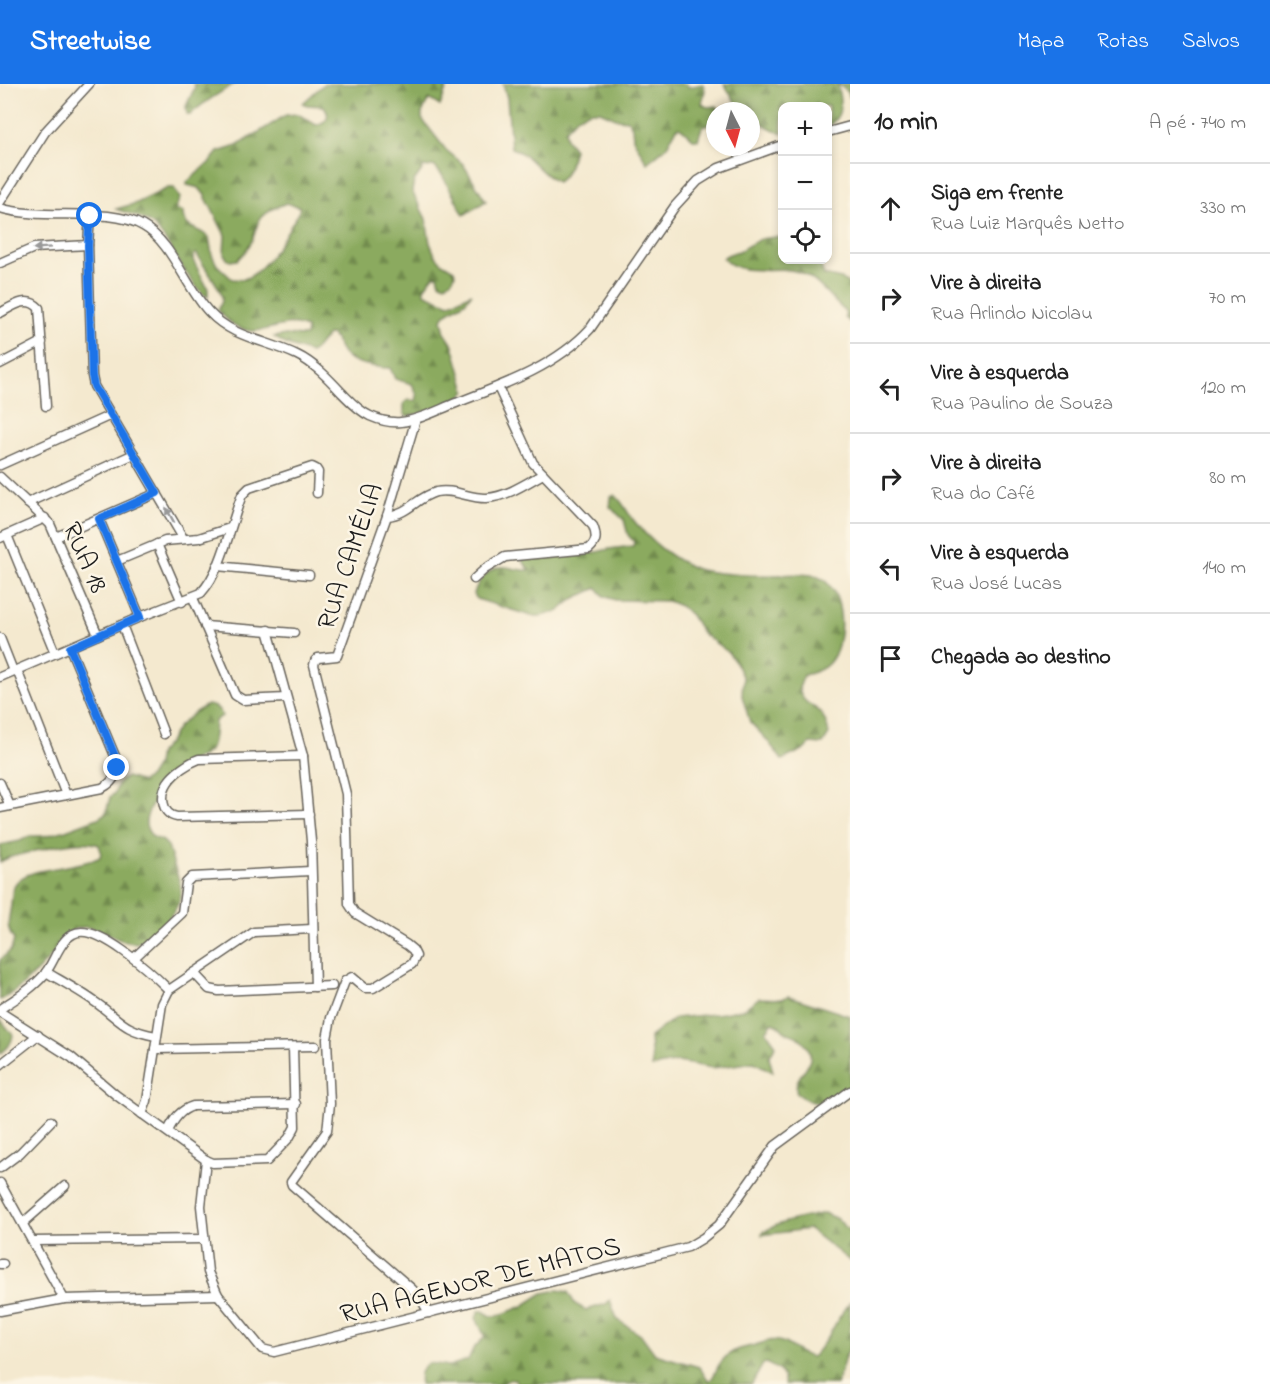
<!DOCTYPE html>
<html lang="pt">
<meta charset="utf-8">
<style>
body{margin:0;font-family:"Indie Flower",sans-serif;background:#f2f2f2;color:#222}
.controls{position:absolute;right:18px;top:18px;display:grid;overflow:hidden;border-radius:12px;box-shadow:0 3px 9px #0003}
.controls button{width:54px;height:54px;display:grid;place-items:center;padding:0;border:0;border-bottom:2px solid #e0e0e0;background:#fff;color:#222;font:30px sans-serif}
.compass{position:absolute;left:706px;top:18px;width:54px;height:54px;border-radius:50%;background:#fff;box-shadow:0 3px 9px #0003;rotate:174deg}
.stop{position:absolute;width:18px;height:18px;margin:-14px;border:4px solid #1a73e8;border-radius:50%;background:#fff}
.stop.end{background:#1a73e8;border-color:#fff;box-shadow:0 2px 6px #0008}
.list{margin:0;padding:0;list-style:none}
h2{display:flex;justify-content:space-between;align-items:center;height:78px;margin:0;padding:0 24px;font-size:26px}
h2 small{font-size:20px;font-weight:400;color:#767676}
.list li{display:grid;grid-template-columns:39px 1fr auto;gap:18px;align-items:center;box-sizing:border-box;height:90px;padding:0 24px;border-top:2px solid #e0e0e0}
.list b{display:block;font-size:22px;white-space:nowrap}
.list p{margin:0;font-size:20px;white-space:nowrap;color:#767676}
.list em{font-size:20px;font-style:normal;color:#767676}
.icon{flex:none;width:33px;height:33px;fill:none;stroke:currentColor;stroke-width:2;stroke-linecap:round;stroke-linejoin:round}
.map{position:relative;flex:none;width:850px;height:1300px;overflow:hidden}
header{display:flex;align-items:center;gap:36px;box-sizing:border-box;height:84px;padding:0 30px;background:#1a73e8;color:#fff}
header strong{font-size:28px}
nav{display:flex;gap:33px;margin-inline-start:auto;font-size:21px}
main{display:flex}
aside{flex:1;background:#fff}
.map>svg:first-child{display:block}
</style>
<header>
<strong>Streetwise</strong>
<nav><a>Mapa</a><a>Rotas</a><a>Salvos</a></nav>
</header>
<main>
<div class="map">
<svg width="850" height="1300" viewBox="0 0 850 1300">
<defs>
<pattern id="forest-firs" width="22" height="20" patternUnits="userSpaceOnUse" patternTransform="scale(1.5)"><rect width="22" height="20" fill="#8baa5e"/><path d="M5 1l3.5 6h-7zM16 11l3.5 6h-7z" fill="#718a4d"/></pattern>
</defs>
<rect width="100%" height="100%" fill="#fcf5e5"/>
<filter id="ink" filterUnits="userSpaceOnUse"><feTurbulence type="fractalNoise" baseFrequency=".0167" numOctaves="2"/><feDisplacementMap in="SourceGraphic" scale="12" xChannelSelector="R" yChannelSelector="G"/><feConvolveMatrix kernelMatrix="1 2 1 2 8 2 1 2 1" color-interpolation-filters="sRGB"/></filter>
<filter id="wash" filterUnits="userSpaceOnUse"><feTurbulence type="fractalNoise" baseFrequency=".008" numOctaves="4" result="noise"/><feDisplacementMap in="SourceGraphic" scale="24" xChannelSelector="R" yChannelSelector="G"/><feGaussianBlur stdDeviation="1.35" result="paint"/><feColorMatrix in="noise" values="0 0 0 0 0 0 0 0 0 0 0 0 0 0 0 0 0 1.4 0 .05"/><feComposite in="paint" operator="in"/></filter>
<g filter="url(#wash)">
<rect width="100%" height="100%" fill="#f4e9cf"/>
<g fill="url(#forest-firs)" stroke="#54633d" stroke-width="1.5">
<path d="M193 0H234C219 10 203 18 190 31L187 30 186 22 195 3Z"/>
<path d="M324 0H448L440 22 429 15 422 29V35L446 66 463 80 486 117 464 131 442 91 434 82 424 83 414 97 412 107 426 135 430 159 435 171 442 179 454 186C457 193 451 197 445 201L440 199 438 191H434L424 204V209L449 220 472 209 465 218 445 230 442 236 445 249 453 261 466 307C455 322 427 327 409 332L407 333 404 329V319L408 316 416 317 417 311 412 300 395 295 390 284C378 284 353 280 344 271 338 264 337 256 331 250 321 253 320 265 310 269L287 261 274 253 286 251 306 252 307 245C278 227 255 271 218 226 219 223 221 220 222 217 225 207 202 182 197 170H194L193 176 208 205V213C191 205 171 158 154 142 144 133 129 130 116 125L137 119 168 104H174L180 114 175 125 183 128C182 144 198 144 209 153L212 171 217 181 232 195C237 195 242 197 247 194 268 185 286 148 298 130L300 123 286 119 270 126 259 136 252 157 245 168 237 176 230 177 227 175 224 170 225 151 204 110 199 104 187 101V98L210 78 218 68 237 62 286 31 298 30 316 41C327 38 331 32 324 22L307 21 303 19Z"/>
<path d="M503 0H686L688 3 703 0 705 6 702 20 707 23 717 22 720 26 715 27 713 38 702 43 698 56 693 55 681 44 678 43C673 49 671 56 667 62 664 66 651 75 647 79L633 54 632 43 628 36 618 35 600 27H590L577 33 565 46 566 55 574 65C572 75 566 93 557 98 540 90 529 69 511 64L507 14Z"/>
<path d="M724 0H850V13L844 4 838 1C840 18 845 30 828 43V22H782V50L751 34V27H741Z"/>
<path d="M782 153V176H819L824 191 841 195 850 200V238L845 234V227C830 215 819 196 799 188 775 179 744 196 723 174 728 169 735 169 741 166 761 154 758 154 782 153Z"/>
<path d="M615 411C622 417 626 426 631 433 648 455 668 473 694 484 708 490 759 492 775 491 787 491 800 489 812 491 843 498 844 540 837 565 831 582 821 587 804 591L799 604C803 620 808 618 819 627 824 632 828 643 829 650L823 660 810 659 805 665 782 676 767 656 750 638 742 612 743 594 735 578 728 568 702 549 691 531 680 522 668 517 615 516 604 512 597 504 573 515 559 527 541 532H531L477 515 474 510C477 497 491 481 506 483 514 484 521 487 530 486L521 475 547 470 593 469 609 465 633 462 634 458 628 451 624 436 610 423 611 413Z"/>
<path d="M207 621C215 622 220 624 222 632L215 637C214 646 215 657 210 665 205 673 194 675 186 679 173 688 144 725 146 741 147 745 150 750 153 753L163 757 168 762C177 799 194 808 163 841 159 845 155 851 150 854 124 873 97 831 72 847 64 853 58 864 52 871 40 885 16 910 0 916V876L11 866 14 856C5 843 9 836 11 821 12 814 11 805 16 799 28 782 79 785 100 773L101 767 99 761C80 752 31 769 10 773L0 778V761L20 757 30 752H44L63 747 98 734 106 729 110 713 115 709C117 701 119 696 127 693L142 698 149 693 157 680 159 669 169 658 178 643 195 628Z"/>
<path d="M788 912 850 932V1003C833 1018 817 1027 797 1009 790 988 827 980 801 955 796 951 789 950 784 947 780 943 779 940 773 938L766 947 776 961 769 973 773 988 754 978 713 984 678 978 652 983 650 953 675 934 724 929 743 925 759 914 782 915Z"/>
<path d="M0 935 13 951C12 960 7 965 0 970Z"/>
<path d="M824 1129 837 1135 850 1147V1177L809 1145 762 1151V1149C779 1137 803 1134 824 1129Z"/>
<path d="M558 1206 568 1208 575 1220 586 1226 606 1220 610 1216 617 1235 642 1252 655 1270 699 1283 709 1297C715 1293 715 1287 719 1281 730 1265 738 1266 755 1261 765 1259 770 1254 782 1258 793 1262 800 1272 812 1273 828 1258 836 1235 850 1218V1263L845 1273 837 1300H784C786 1288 775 1284 766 1279L763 1280 752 1300H517L515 1295H510L502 1300H420C418 1291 421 1283 429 1279L449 1282 468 1276 473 1265 485 1253 476 1234 479 1227H483L491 1232H498L523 1222 543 1209Z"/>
</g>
</g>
<g filter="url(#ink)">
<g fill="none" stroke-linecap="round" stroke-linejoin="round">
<defs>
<g id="minor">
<path d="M828 48 850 42"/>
<path d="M0 118 45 48 89 0"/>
<path d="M0 124C41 137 109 122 143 142 172 158 186 204 209 228 233 254 266 256 297 271 314 279 329 295 342 309 350 317 359 327 370 332 379 336 390 339 401 338 420 336 438 326 456 319 503 301 555 283 590 245L675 122 698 97 719 84 782 61"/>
<path d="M90 132 88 161 92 292 94 302 183 454"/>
<path d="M0 179 34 164 88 161"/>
<path d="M0 229C13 222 27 211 39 224L46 322"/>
<path d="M0 280 42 258"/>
<path d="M416 335 387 432 337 572 318 574 315 577 314 581 346 710 349 820 355 829 407 861 413 866 416 872 412 880 373 904H365L352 893 345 897 331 934 327 955 330 1020 327 1047 291 1098 292 1101 412 1205 421 1215 429 1229"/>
<path d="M0 381 111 331"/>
<path d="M0 393 50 440 98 551"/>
<path d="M27 419 134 370"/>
<path d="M387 432C409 430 417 413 436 408 453 404 470 415 487 414 506 413 527 399 543 390"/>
<path d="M99 435 140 533"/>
<path d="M7 451 55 569"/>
<path d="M56 453 157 409"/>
<path d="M0 454 45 434"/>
<path d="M157 460 182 518"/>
<path d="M117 477 165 457 199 454 230 444"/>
<path d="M217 482 309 491"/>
<path d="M474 495 485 485 505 473 589 465C597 458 597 452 593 442L533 379 498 303"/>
<path d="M193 514 235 611 243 616 286 614"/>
<path d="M122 541 164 650"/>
<path d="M205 542 294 549"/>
<path d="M268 546 303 672 311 757 315 903"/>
<path d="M0 554 13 587"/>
<path d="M17 586 66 711"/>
<path d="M0 593 140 533 201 509C223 485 230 441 242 411L249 404 312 383 316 385 318 388 317 409"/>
<path d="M303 672 199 675C188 679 174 689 168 698 160 710 161 731 177 733L309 730"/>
<path d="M0 699 10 722"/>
<path d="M0 724 102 704C116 697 118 688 115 672L70 564"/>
<path d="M134 874 182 829 186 799 192 793 310 787"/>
<path d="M46 888C63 898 80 907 95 918 121 936 122 946 156 952"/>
<path d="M194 889 209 905 219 907 332 902"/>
<path d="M0 925C15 915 32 905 44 891 54 879 59 857 73 850 96 837 153 890 169 906"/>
<path d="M0 928 71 973 116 1011 206 1076 213 1079 267 1077 289 1054 295 1043 293 963"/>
<path d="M155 965 315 962"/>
<path d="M0 981 38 951"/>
<path d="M142 1030 147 1017 162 920 169 906 254 848 312 845"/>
<path d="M168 1047C174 1035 180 1026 193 1022L296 1020"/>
<path d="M206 1076 201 1122 208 1188 218 1211 262 1265 274 1268 688 1163 703 1154 719 1141 775 1062 850 1007"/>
<path d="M0 1084 20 1069 51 1037"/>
<path d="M0 1099 64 1215"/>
<path d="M23 1139 65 1102"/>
<path d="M33 1157 203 1155"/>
<path d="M0 1180H3"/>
<path d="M0 1227 64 1215 218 1211"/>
</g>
</defs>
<use href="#minor" stroke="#68645b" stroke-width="11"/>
<use href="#minor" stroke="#fff" stroke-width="8"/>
</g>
<defs><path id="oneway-solid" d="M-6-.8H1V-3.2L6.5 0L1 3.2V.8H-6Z" transform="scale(1.5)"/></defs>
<g fill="#999">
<use href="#oneway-solid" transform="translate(42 164) rotate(176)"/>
<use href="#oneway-solid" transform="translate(170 431) rotate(-119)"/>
</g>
</g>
<g fill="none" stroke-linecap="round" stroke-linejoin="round" filter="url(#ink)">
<path stroke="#1a73e8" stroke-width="8" d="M90 132 88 161 92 292 94 302 157 409 99 435 140 533 70 564 115 672 117 684"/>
</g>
<g text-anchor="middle" stroke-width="5" stroke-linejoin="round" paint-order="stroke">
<g font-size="27" fill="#1c1c1c" stroke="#fcf5e5">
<text transform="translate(349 472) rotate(-71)" y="9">RUA CAMÉLIA</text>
<text transform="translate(86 473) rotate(66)" y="9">RUA 18</text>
<text transform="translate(480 1195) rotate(-14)" y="9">RUA AGENOR DE MATOS</text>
</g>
</g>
</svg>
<div class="controls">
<button>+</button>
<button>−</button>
<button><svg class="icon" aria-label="locate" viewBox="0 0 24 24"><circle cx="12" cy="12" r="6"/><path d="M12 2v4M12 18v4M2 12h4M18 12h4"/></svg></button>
</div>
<svg class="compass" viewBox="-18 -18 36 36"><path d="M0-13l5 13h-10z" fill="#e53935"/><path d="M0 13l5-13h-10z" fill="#767676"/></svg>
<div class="stop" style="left:90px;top:132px"></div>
<div class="stop end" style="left:117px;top:684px"></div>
</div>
<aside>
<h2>10 min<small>A pé · 740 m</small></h2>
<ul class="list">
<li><svg class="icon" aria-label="ahead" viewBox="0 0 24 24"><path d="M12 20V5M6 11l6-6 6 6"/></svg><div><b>Siga em frente</b><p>Rua Luiz Marquês Netto</p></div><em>330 m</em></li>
<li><svg class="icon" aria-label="right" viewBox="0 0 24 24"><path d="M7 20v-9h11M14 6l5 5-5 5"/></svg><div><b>Vire à direita</b><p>Rua Arlindo Nicolau</p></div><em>70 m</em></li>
<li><svg class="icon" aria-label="left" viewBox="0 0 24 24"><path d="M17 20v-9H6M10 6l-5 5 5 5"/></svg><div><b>Vire à esquerda</b><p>Rua Paulino de Souza</p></div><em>120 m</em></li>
<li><svg class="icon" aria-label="right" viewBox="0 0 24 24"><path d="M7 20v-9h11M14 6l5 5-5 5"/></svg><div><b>Vire à direita</b><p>Rua do Café</p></div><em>80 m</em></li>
<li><svg class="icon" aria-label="left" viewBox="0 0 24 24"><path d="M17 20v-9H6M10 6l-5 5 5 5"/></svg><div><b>Vire à esquerda</b><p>Rua José Lucas</p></div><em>140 m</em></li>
<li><svg class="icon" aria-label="arrive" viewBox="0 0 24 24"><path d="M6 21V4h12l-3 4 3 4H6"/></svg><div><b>Chegada ao destino</b></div></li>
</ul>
</aside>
</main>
